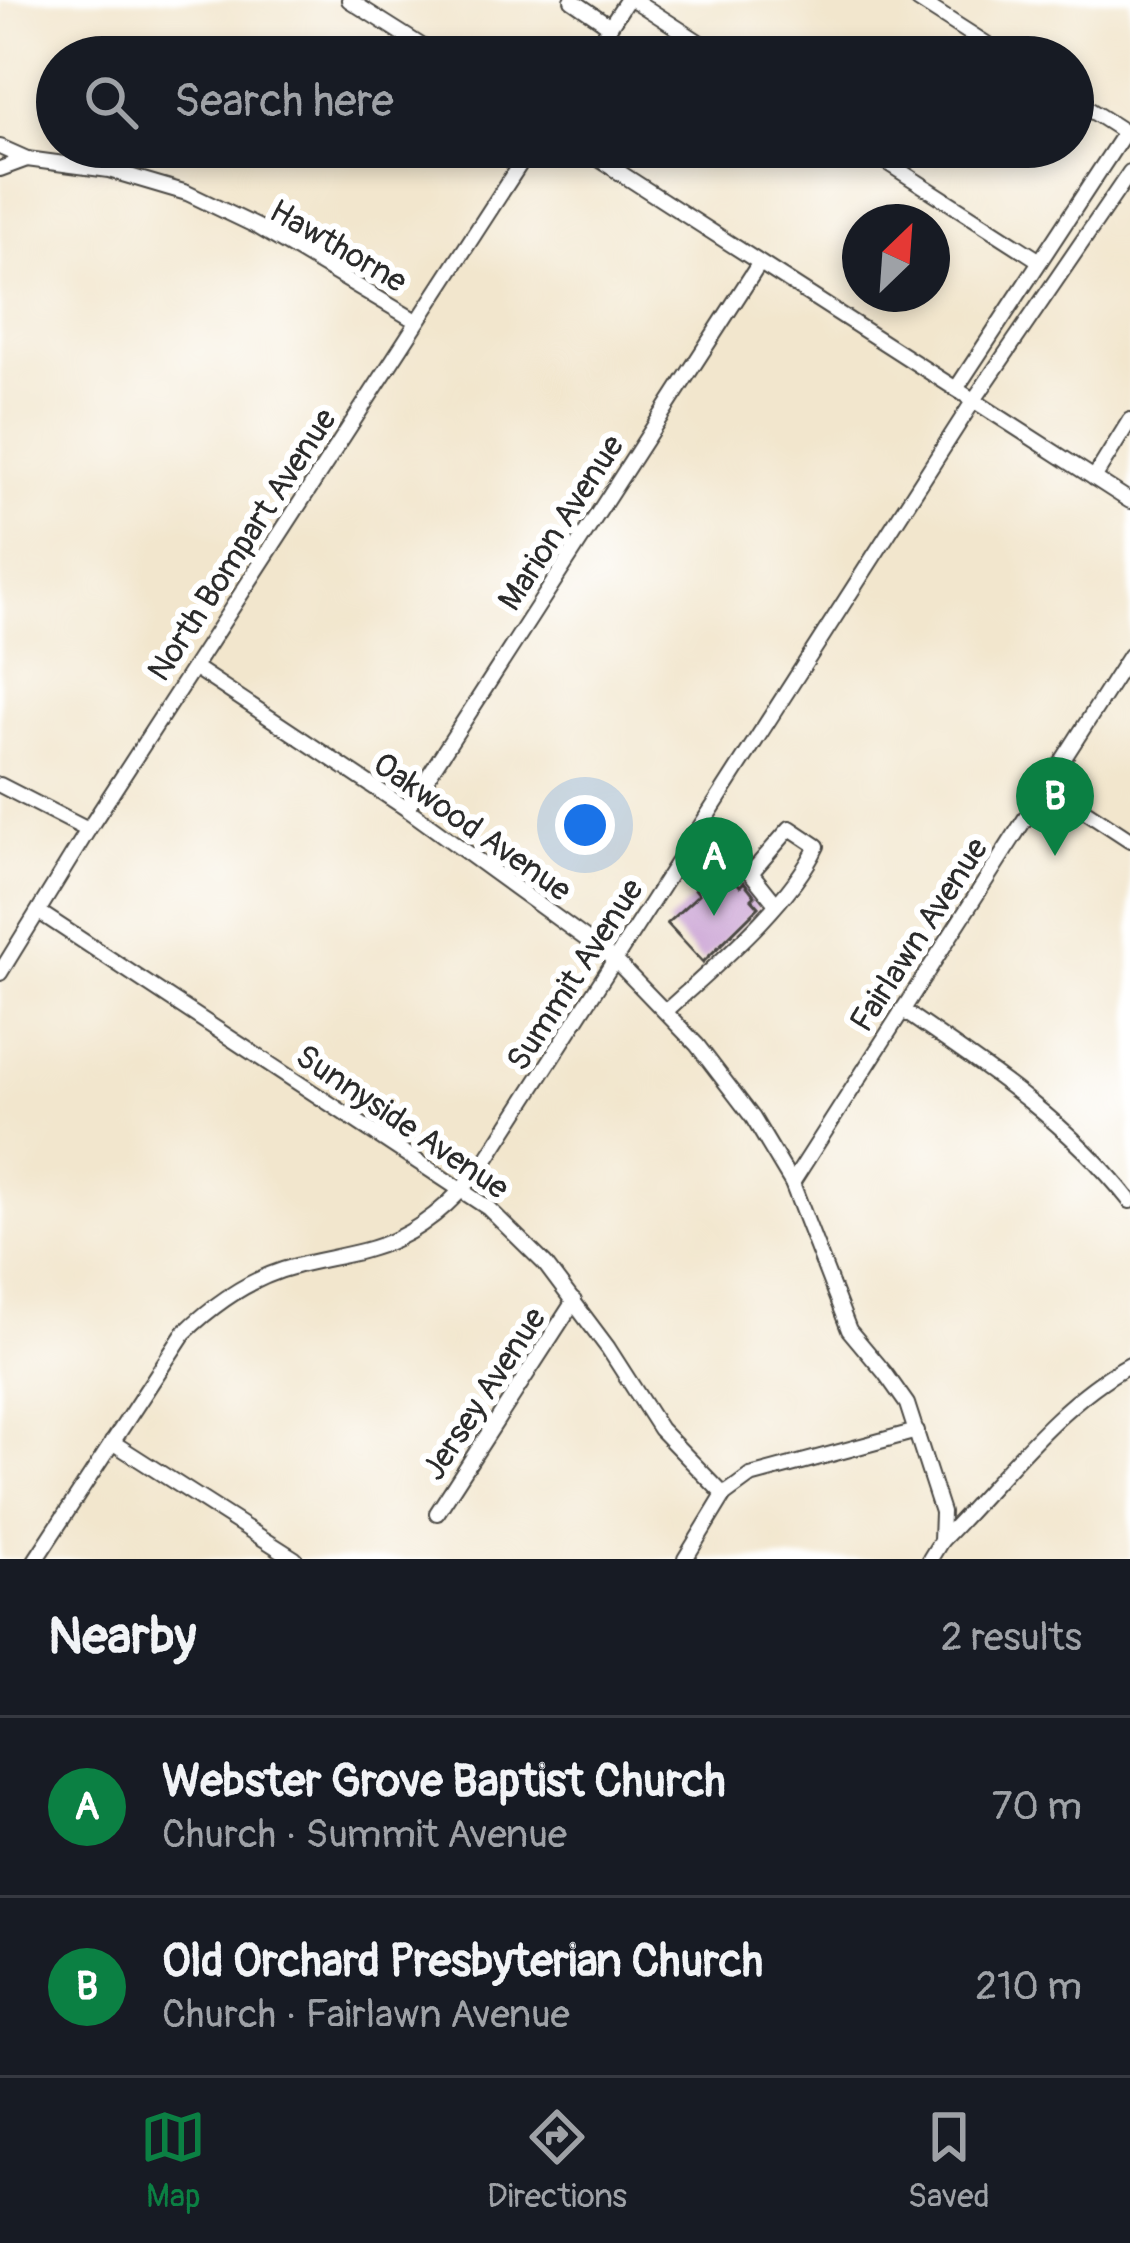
<!DOCTYPE html>
<meta charset="utf-8">
<style>
body{margin:0;font-family:Pangolin,sans-serif;background:#20242c;color:#f1f3f6}
.compass{position:absolute;left:842px;top:204px;width:108px;height:108px;border-radius:50%;background:#171b24;box-shadow:0 6px 18px #0003;rotate:25deg}
.you{position:absolute;left:585px;top:825px;width:42px;height:42px;margin:-30px;border:9px solid #fff;border-radius:50%;background:#1a73e8;box-shadow:0 0 0 18px #1a73e833}
.badge{display:grid;place-items:center;width:78px;height:78px;border-radius:50%;background:#0b8043;color:#fff;font-size:39px;font-weight:700}
.pin{position:absolute;translate:-50% -99px;filter:drop-shadow(0 3px 6px #0008)}
.pin::after{content:'';position:absolute;top:63px;width:42px;height:36px;background:inherit;clip-path:polygon(0 0,100% 0,50% 100%)}
.list{margin:0;padding:0;list-style:none}
h2{display:flex;justify-content:space-between;align-items:center;height:156px;margin:0;padding:0 48px;font-size:51px}
h2 small{font-size:39px;font-weight:400;color:#9ea1a6}
.list li{display:grid;grid-template-columns:78px 1fr auto;gap:36px;align-items:center;box-sizing:border-box;height:180px;padding:0 48px;border-top:3px solid #363941}
.list b{display:block;font-size:45px;white-space:nowrap}
.list p{margin:0;font-size:39px;white-space:nowrap;color:#9ea1a6}
.list em{font-size:39px;font-style:normal;color:#9ea1a6}
.icon{flex:none;width:66px;height:66px;fill:none;stroke:currentColor;stroke-width:2;stroke-linecap:round;stroke-linejoin:round}
.map{position:relative;flex:none;width:1130px;height:1559px;overflow:hidden}
.search{position:absolute;background:#171b24;box-shadow:0 6px 18px #0003;left:36px;right:36px;top:36px;height:132px;display:flex;align-items:center;gap:30px;box-sizing:border-box;padding:0 42px;border-radius:66px;color:#9ea1a6;font-size:45px}
.sheet{height:516px;background:#171b24}
nav{display:flex;justify-content:space-around;align-items:center;box-sizing:border-box;height:168px;border-top:3px solid #363941;background:#171b24;font-size:33px;color:#9ea1a6}
nav a{display:grid;justify-items:center;gap:6px}
nav .on{color:#0b8043}
.map>svg:first-child{display:block}
</style>
<div class="map">
<svg width="1130" height="1559" viewBox="0 0 1130 1559">
<rect width="100%" height="100%" fill="#fff"/>
<filter id="ink" filterUnits="userSpaceOnUse"><feTurbulence type="fractalNoise" baseFrequency=".00833" numOctaves="2"/><feDisplacementMap in="SourceGraphic" scale="24" xChannelSelector="R" yChannelSelector="G"/><feConvolveMatrix kernelMatrix="1 2 1 2 8 2 1 2 1" color-interpolation-filters="sRGB"/></filter>
<filter id="wash" filterUnits="userSpaceOnUse"><feTurbulence type="fractalNoise" baseFrequency=".004" numOctaves="4" result="noise"/><feDisplacementMap in="SourceGraphic" scale="48" xChannelSelector="R" yChannelSelector="G"/><feGaussianBlur stdDeviation="2.7" result="paint"/><feColorMatrix in="noise" values="0 0 0 0 0 0 0 0 0 0 0 0 0 0 0 0 0 1.4 0 .05"/><feComposite in="paint" operator="in"/></filter>
<g filter="url(#wash)">
<rect width="100%" height="100%" fill="#f2e6cd"/>
<g id="blocks">
<path fill="#c69bd0" d="M721 865 740 886 744 882 755 896 752 899 759 907 703 962 667 923 699 894 695 889Z"/>
</g>
</g>
<g filter="url(#ink)">
<use href="#blocks" fill-opacity="0" stroke="#494743" stroke-width="3"/>
<g fill="none" stroke-linecap="round" stroke-linejoin="round">
<defs>
<g id="minor">
<path d="M349 0 439 57"/>
<path d="M572 0 610 26"/>
<path d="M634 0 722 57"/>
<path d="M918 0 1007 57"/>
<path d="M590 57 627 0"/>
<path d="M1073 99 1129 135"/>
<path d="M0 147 27 159 109 170 187 193 258 227 416 321"/>
<path d="M580 147 1130 501"/>
<path d="M863 147 1040 261"/>
<path d="M0 169 27 159"/>
<path d="M956 389 1125 132"/>
<path d="M1094 478 1130 420"/>
<path d="M195 668 407 809 615 960 697 1045 753 1118 792 1183 849 1330 885 1373 907 1404 942 1512 941 1541 930 1559"/>
<path d="M0 785 88 830"/>
<path d="M1046 785 1130 840"/>
<path d="M407 809 759 264"/>
<path d="M696 833 751 873 776 904"/>
<path d="M39 912 488 1208 545 1264 608 1348 660 1429 724 1495"/>
<path d="M0 973 88 830 531 147"/>
<path d="M902 1010C987 1068 1066 1120 1130 1201"/>
<path d="M666 1011C714 967 789 905 817 846L790 828 751 873"/>
<path d="M792 1183 1130 655"/>
<path d="M112 1442 295 1559"/>
<path d="M437 1513 574 1301"/>
<path d="M941 1541C1001 1481 1054 1406 1130 1364"/>
<path d="M36 1559 184 1333C216 1302 252 1277 296 1266 329 1257 365 1254 396 1239 434 1221 462 1192 487 1159L974 400 1130 172"/>
<path d="M685 1559 724 1495 750 1476 917 1431"/>
</g>
</defs>
<use href="#minor" stroke="#494743" stroke-width="18"/>
<use href="#minor" stroke="#fff" stroke-width="14"/>
</g>
</g>
<g text-anchor="middle" stroke-width="12" stroke-linejoin="round" paint-order="stroke">
<g font-size="33" fill="#2b2b2b" stroke="#fff">
<text transform="translate(339 245) rotate(30)" y="12">Hawthorne</text>
<text transform="translate(560 522) rotate(-57)" y="12">Marion Avenue</text>
<text transform="translate(241 544) rotate(-57)" y="12">North Bompart Avenue</text>
<text transform="translate(473 826) rotate(35)" y="12">Oakwood Avenue</text>
<text transform="translate(918 934) rotate(-57)" y="12">Fairlawn Avenue</text>
<text transform="translate(574 974) rotate(-57)" y="12">Summit Avenue</text>
<text transform="translate(403 1121) rotate(34)" y="12">Sunnyside Avenue</text>
<text transform="translate(483 1393) rotate(-57)" y="12">Jersey Avenue</text>
</g>
</g>
</svg>
<svg class="compass" viewBox="-18 -18 36 36"><path d="M0-13l5 13h-10z" fill="#e53935"/><path d="M0 13l5-13h-10z" fill="#9ea1a6"/></svg>
<div class="you"></div>
<div class="pin badge" style="left:714px;top:916px">A</div>
<div class="pin badge" style="left:1055px;top:856px">B</div>
<div class="search"><svg class="icon" aria-label="search" viewBox="0 0 24 24"><circle cx="10" cy="10" r="6"/><path d="M15 15l6 6"/></svg>Search here</div>
</div>
<section class="sheet">
<h2>Nearby<small>2 results</small></h2>
<ul class="list">
<li><span class="badge">A</span><div><b>Webster Grove Baptist Church</b><p>Church · Summit Avenue</p></div><em>70 m</em></li>
<li><span class="badge">B</span><div><b>Old Orchard Presbyterian Church</b><p>Church · Fairlawn Avenue</p></div><em>210 m</em></li>
</ul>
</section>
<nav>
<a class="on"><svg class="icon" aria-label="map" viewBox="0 0 24 24"><path d="M3 6l6-2 6 2 6-2v14l-6 2-6-2-6 2zM9 4v14M15 6v14"/></svg>Map</a>
<a><svg class="icon" aria-label="directions" viewBox="0 0 24 24"><path d="M12 3l9 9-9 9-9-9zM9 14v-3h6M13 9l2 2-2 2"/></svg>Directions</a>
<a><svg class="icon" aria-label="saved" viewBox="0 0 24 24"><path d="M7 4h10v16l-5-4-5 4z"/></svg>Saved</a>
</nav>
